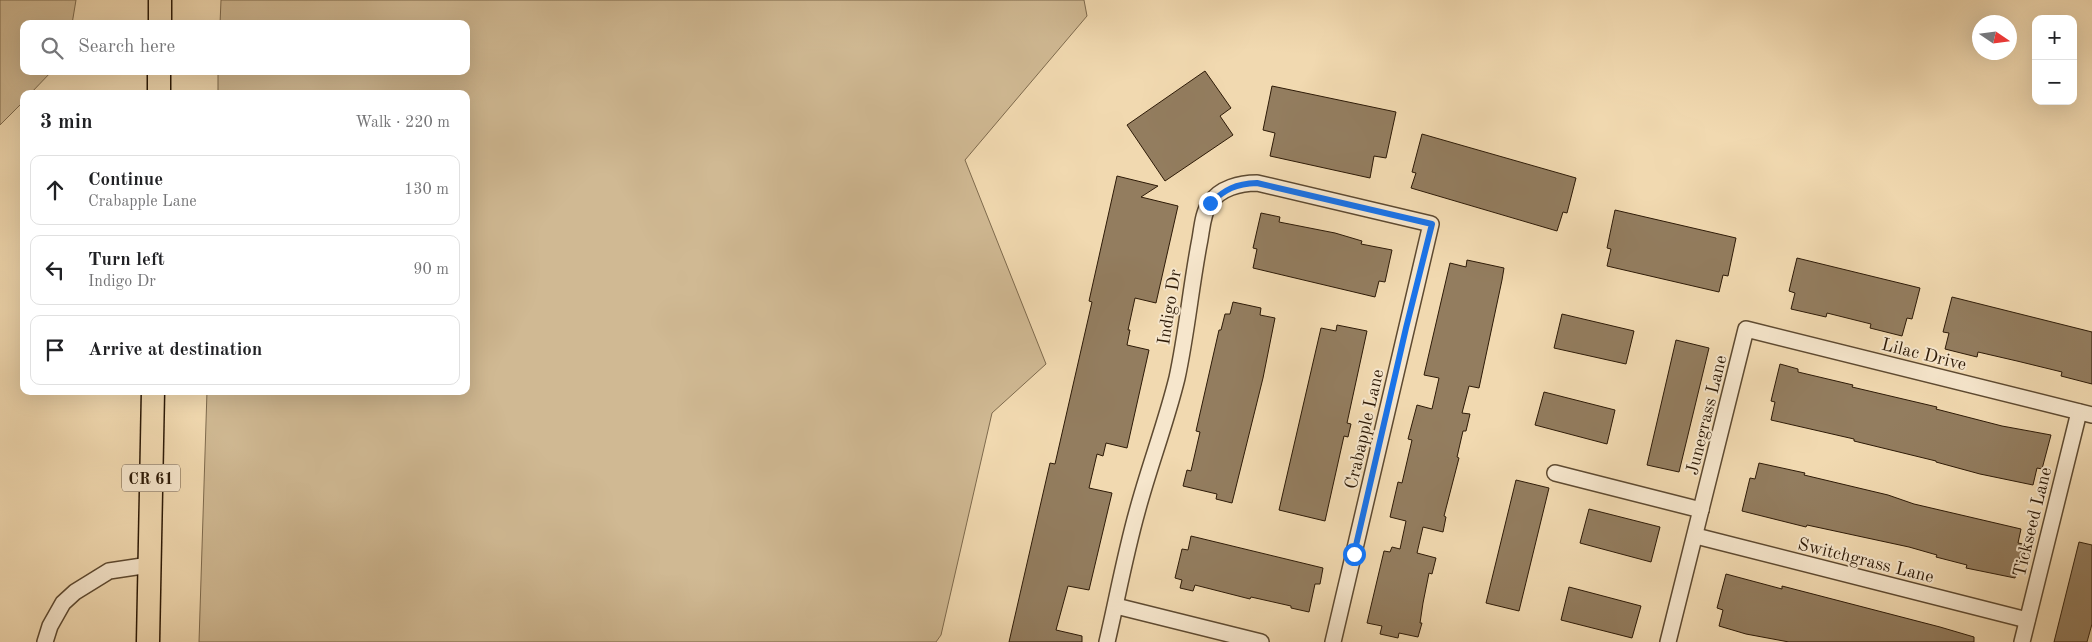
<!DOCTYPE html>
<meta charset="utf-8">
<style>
body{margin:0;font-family:"Old Standard TT",serif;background:#f6f6f6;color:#202124}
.controls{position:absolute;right:15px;top:15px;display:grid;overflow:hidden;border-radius:10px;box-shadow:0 5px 20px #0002}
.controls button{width:45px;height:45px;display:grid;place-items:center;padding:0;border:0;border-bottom:1px solid #e0e0e0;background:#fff;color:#202124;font:25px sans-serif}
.compass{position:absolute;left:1972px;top:15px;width:45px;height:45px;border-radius:50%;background:#fff;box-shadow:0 5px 20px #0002;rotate:103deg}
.stop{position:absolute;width:15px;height:15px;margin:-11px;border:4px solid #1a73e8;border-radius:50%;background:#fff}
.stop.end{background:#1a73e8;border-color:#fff;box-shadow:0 1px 5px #0008}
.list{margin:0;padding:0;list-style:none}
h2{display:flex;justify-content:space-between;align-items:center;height:65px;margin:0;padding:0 20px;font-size:21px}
h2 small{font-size:16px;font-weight:400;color:#757577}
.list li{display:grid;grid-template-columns:32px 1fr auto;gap:15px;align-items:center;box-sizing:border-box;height:70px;margin:0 10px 10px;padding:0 10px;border:1px solid #e0e0e0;border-radius:10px}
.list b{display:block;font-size:19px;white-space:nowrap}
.list p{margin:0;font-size:16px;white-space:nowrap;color:#757577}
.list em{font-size:16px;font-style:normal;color:#757577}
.icon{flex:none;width:28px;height:28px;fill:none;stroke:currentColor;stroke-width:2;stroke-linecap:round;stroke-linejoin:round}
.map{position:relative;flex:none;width:2092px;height:642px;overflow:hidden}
.search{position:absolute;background:#fff;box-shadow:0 5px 20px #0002;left:20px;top:20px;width:450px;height:55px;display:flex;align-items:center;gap:12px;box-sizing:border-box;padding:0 18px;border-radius:10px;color:#757577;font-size:19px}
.panel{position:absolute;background:#fff;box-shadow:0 5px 20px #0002;left:20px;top:90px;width:450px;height:305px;border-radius:10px}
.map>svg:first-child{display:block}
</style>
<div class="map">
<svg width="2092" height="642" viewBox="0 0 2092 642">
<rect width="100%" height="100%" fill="#f1d9b0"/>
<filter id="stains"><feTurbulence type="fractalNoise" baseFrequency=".004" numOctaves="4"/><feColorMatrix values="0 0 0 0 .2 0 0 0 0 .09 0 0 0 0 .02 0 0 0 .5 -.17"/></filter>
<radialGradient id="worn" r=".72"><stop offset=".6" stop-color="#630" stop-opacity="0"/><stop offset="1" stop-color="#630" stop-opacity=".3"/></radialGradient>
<g fill="#d0b993" stroke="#7e6a4d">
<path d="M0 0H76L72 24H24V71H52L30 94H24V101L0 125Z"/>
<path d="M221 0H1084L1087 16 965 160 1046 364 992 413 941 635 936 642H199L207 391H466V94H218V71H466V24H220Z"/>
</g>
<g fill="#937d5f" stroke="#2d1a07">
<path d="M1205 71 1231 108 1220 116 1233 135 1165 181 1127 125Z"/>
<path d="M1272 86 1396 112 1386 158 1374 156 1370 178 1270 156 1275 133 1263 130Z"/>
<path d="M1422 134 1576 178 1567 213 1563 212 1557 231 1411 188 1416 173 1412 172Z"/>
<path d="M1117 176 1158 186 1141 197 1178 206 1156 303 1135 298 1128 330H1130L1127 345 1149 350 1127 448 1106 443 1103 456 1097 454 1089 488 1112 493 1089 590 1068 586 1056 630 1082 636V642H1009L1050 463 1055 464 1092 302 1089 301Z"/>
<path d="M1615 210 1736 238 1728 276 1723 275 1719 292 1607 266 1611 249 1607 248Z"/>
<path d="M1261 213 1280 217 1279 222 1335 233 1362 241 1361 244 1392 250 1385 282 1379 281 1375 297 1253 268 1257 249 1253 248Z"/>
<path d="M1797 258 1920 288 1912 319 1907 318 1902 336 1870 328 1871 324 1827 313 1826 317 1791 309 1795 293 1789 291Z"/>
<path d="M1467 260 1504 268 1502 280 1479 388 1469 386 1462 413 1470 414 1466 431H1463L1457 457 1459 458 1444 516 1446 517 1443 532 1423 527 1417 553 1436 558 1432 574 1429 573 1423 603 1420 623H1422L1418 637 1399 633 1398 638 1380 634 1382 626 1367 623 1384 551 1390 552 1392 547 1400 549 1406 521 1390 517 1398 482 1402 483 1412 440 1408 439 1417 405 1432 409 1439 378 1424 375 1450 263 1466 267Z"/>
<path d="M1952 297 2092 332V384L2061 376 2062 372 2017 361 1978 352 1977 357 1945 349 1949 333 1943 332Z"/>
<path d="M1233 302 1261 308 1260 315 1275 318 1263 378 1232 503 1216 499 1217 494 1183 486 1187 470 1191 471 1200 432 1196 431 1219 330H1221L1225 314H1230Z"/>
<path d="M1562 314 1634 331 1626 364 1554 348Z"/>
<path d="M1337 325 1367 331 1347 423 1351 424 1348 437 1344 436 1325 521 1279 510 1321 328 1336 331Z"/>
<path d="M1676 340 1709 348 1679 472 1647 465Z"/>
<path d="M1780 364 1798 369V372L1853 385 1852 387 1937 407 1936 409 2002 426 2051 435 2042 469 2037 468 2033 485 1980 474 1936 462V461L1854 441V439L1771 420 1775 402 1771 401Z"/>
<path d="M1544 392 1615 410 1607 444 1535 425Z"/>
<path d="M1759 463 1805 473 1804 475 1888 495 1914 504 2021 529 2018 543 2023 544 2015 578 1966 568 1967 565 1936 557 1937 555 1909 547 1807 525 1806 527 1742 511 1750 478 1755 479Z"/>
<path d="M1516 480 1549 488 1519 611 1486 603Z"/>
<path d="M1589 509 1660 527 1651 562 1580 543Z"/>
<path d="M1191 536 1323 568 1320 584H1315L1309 612 1291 608V606L1251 597 1250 599 1195 585 1193 591 1180 588 1182 580 1175 578 1182 549 1188 550Z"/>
<path d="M2079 542 2092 545V624L2087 642H2054Z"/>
<path d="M1726 574 1782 589V586L1940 627 1974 637V642H1789L1746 634 1719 626 1723 610 1717 608Z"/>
<path d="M1569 587 1641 606 1632 638 1561 620Z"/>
</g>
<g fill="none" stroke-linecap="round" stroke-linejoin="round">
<defs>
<g id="street">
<path d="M1555 473 1701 510"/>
<path d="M1696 536 2027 620"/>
<path d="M1116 606 1261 642"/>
<path d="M45 642 50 626 63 603 75 592 109 571 149 565"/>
<path d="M1107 642C1117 599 1125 555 1137 512 1149 467 1166 423 1177 378 1187 332 1191 285 1200 239 1202 228 1203 212 1210 203 1220 188 1240 183 1257 183L1431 224 1333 642"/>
<path d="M1668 642 1746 329 2092 415"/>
<path d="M2022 642 2079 412"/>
</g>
<g id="primary">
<path d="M160 24V0"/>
<path d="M159 94V71"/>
<path d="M148 642 153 391"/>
</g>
</defs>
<use href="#street" stroke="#5e4a31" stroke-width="18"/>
<use href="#primary" stroke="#2d1a07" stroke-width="25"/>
<use href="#street" stroke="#f6e6cc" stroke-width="15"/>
<use href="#primary" stroke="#f1d9b0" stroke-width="22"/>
</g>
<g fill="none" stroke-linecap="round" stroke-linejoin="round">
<path stroke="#1a73e8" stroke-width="6" d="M1210 203C1226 189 1235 184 1257 183L1432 224 1406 328 1354 554"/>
</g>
<g text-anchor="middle" stroke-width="4" stroke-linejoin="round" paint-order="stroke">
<rect fill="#f6e6cc" stroke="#695742" stroke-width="1" x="122" y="464.5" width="58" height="27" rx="4"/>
<g font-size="16" font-weight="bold" fill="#2d1a07">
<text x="151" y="484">CR 61</text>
</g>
<g font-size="18" fill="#2d1a07" stroke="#f6e6cc">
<text transform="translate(1169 307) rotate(-81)" y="6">Indigo Dr</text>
<text transform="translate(1924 354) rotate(14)" y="6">Lilac Drive</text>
<text transform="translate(1706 415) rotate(-76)" y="6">Junegrass Lane</text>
<text transform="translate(1364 429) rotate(-77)" y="6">Crabapple Lane</text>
<text transform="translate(2032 522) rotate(-76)" y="6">Tickseed Lane</text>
<text transform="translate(1866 560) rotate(14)" y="6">Switchgrass Lane</text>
</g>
</g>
<rect width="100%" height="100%" filter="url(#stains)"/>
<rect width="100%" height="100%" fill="url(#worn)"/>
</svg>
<div class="controls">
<button>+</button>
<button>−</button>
</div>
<svg class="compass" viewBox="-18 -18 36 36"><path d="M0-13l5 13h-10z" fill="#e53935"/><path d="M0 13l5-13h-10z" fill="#757577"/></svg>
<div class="stop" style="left:1354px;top:554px"></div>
<div class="stop end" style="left:1210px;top:203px"></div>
<div class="search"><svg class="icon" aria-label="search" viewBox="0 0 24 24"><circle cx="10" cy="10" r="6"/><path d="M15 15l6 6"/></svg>Search here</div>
<section class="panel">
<h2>3 min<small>Walk · 220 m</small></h2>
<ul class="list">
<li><svg class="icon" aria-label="ahead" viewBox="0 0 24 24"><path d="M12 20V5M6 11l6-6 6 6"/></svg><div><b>Continue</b><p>Crabapple Lane</p></div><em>130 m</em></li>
<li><svg class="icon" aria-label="left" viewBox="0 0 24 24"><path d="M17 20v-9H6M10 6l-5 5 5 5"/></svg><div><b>Turn left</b><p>Indigo Dr</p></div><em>90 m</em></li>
<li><svg class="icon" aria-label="arrive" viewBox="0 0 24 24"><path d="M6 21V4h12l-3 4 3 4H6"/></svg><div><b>Arrive at destination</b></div></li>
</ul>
</section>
</div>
